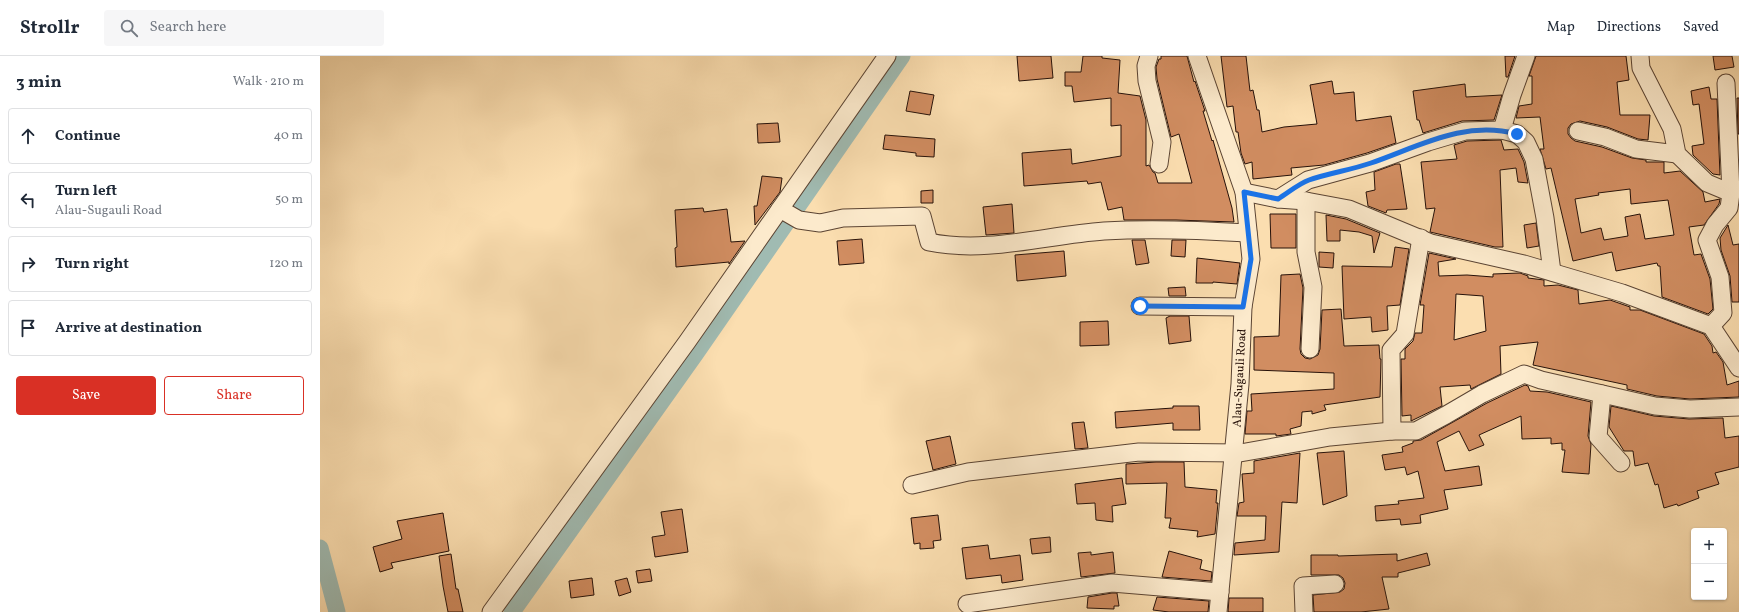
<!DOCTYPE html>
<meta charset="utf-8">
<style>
body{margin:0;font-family:Vollkorn,serif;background:#f6f6f7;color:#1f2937}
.controls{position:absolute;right:12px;bottom:12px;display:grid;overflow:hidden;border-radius:4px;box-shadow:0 1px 3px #0004}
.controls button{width:36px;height:36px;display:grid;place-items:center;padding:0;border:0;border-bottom:1px solid #e0e1e3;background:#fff;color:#1f2937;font:20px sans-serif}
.stop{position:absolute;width:12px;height:12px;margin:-9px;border:3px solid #1a73e8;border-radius:50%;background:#fff}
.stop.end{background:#1a73e8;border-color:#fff;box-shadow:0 1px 4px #0008}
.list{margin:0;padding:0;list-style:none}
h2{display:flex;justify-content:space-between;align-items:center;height:52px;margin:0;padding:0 16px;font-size:17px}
h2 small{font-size:13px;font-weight:400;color:#747a83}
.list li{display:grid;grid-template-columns:26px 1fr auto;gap:12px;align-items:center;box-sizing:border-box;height:56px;margin:0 8px 8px;padding:0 8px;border:1px solid #e0e1e3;border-radius:4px}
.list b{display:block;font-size:15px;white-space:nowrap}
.list p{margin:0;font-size:13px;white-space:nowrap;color:#747a83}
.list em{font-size:13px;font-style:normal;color:#747a83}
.actions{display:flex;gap:8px;padding:12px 16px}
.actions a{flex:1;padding:9px 0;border:1px solid #d93025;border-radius:4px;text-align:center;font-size:14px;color:#d93025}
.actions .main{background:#d93025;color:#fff}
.icon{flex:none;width:22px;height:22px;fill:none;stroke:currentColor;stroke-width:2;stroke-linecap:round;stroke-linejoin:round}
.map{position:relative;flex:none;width:1419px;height:556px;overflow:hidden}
header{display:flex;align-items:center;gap:24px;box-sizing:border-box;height:56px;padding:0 20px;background:#fff;border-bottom:1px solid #e0e1e3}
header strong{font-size:19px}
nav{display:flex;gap:22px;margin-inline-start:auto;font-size:14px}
.search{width:280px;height:36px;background:#f6f6f7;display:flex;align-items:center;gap:10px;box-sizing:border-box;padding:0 14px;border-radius:4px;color:#747a83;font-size:15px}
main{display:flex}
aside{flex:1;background:#fff}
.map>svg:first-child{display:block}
</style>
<header>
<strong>Strollr</strong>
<div class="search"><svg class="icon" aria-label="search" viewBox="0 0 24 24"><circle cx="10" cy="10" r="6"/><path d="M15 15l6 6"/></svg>Search here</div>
<nav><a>Map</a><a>Directions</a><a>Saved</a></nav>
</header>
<main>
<aside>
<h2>3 min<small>Walk · 210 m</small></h2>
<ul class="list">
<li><svg class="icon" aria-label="ahead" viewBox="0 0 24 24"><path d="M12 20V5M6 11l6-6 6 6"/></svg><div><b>Continue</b></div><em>40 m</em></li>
<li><svg class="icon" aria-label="left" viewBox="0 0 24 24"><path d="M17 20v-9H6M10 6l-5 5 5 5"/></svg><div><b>Turn left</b><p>Alau-Sugauli Road</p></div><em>50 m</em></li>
<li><svg class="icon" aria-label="right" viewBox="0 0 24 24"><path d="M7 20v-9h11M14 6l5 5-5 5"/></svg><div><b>Turn right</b></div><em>120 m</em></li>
<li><svg class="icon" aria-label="arrive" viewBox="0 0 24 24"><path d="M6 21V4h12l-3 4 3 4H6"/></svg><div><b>Arrive at destination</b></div></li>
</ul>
<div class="actions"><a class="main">Save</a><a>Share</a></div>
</aside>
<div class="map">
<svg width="1419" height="556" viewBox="0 0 1419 556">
<rect width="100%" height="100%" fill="#fbdeb0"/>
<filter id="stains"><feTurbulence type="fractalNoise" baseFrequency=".005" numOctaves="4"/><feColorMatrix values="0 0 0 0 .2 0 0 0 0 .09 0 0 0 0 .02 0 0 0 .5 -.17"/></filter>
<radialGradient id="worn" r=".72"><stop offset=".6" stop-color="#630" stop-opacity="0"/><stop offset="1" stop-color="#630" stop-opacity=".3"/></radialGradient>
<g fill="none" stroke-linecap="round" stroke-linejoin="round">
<g stroke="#a0bbb2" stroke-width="17">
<path d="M0 492 17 556"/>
<path d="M192 556 376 297 582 0"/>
</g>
</g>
<g fill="#d18d61" stroke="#261109" fill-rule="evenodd">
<path d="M697 0H731L733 22 699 25Z"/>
<path d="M763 0H782V2L800 4 798 37 820 40 826 64V110L829 109 833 116 835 117 838 127H872L859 78 851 81 837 23 836 11 839 3H841V0H867L874 26 875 25 885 55H883L892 85 893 84 912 152 914 166 856 164H804L802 151 788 154 781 126 768 128 767 125 704 130 702 97 751 93 752 108 801 100V69L791 70V42L754 46 752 30H745V16H761Z"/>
<path d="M901 0H926L930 35 933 34 937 54H939L942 76 964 71 997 68 990 29 1012 25 1014 38 1034 36 1036 65 1071 60 1076 87 1047 97 1004 109 971 112 972 119 933 123 932 106 925 108 921 97 918 76H916L913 50 907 51Z"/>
<path d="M1185 0H1195L1188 21H1186Z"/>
<path d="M1216 0H1306L1309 24 1297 26 1300 59H1330L1328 84 1318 83 1287 71 1260 65 1251 68 1248 72V78L1251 82 1255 85 1282 91 1312 102 1326 104V106H1344V117L1360 115 1383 136 1385 146 1400 143 1399 148 1384 169 1369 171 1374 199 1381 198 1390 223 1393 253 1388 258 1342 241 1340 210H1338L1337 207 1296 215 1292 196 1253 205 1231 112 1226 113 1220 93H1224L1220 61 1196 62 1199 50 1212 48V20H1209ZM1310 133 1311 148 1348 144 1354 179 1325 183 1320 158 1305 161 1308 180 1284 184 1281 172 1261 177 1255 143 1279 139 1278 137Z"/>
<path d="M1393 0H1412L1414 11 1395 14Z"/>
<path d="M1145 28 1146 41 1182 39 1174 64 1142 65 1103 77 1099 64H1097L1093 35Z"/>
<path d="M1389 31 1391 43H1397L1400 119 1393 118 1373 99 1372 90 1384 88 1379 48 1373 49 1371 35Z"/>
<path d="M590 35 614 39 610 59 586 55Z"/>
<path d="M1417 42H1419V78H1418Z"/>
<path d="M458 67 460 86 438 87 437 68Z"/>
<path d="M565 79 615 83 614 101 596 100V97L563 93Z"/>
<path d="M1181 84 1184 94 1198 93 1204 106 1208 127 1198 126 1196 112 1180 114 1183 191H1175L1110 176 1115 152 1106 153 1101 106 1137 103 1134 89 1147 85Z"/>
<path d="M1076 108H1080L1087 153 1067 154 1066 157 1048 150 1046 136 1055 134 1054 116Z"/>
<path d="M442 120 462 122 460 136 435 169 434 150H437Z"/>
<path d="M613 134V147H601V135Z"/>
<path d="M692 148 694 177 666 179 663 151Z"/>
<path d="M383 152 384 156 407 153 411 186 425 185 409 208V206L356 211 355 192 357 191 355 154Z"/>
<path d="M950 158H976V192H951Z"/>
<path d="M1006 159 1026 163 1060 177 1054 197 1052 180 1039 176 1020 174V185H1007Z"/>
<path d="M1216 167 1219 190 1207 192 1204 169Z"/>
<path d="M1408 169 1413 189 1419 188V246H1412L1410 220 1401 194 1400 182Z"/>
<path d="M542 183 544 207 519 209 517 185Z"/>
<path d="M812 184H825L829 207 816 209Z"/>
<path d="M852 184H866L865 201 851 200Z"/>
<path d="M1075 191 1089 193 1080 249 1067 250 1068 274 1052 276 1051 261 1024 263 1022 210 1072 211Z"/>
<path d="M744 195 746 220 697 225 695 199Z"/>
<path d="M999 196 1014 197 1013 212 999 211Z"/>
<path d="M1109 197 1136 203 1118 206 1119 220 1147 219 1173 221V218L1200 217 1208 220V222L1224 224V230L1238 229 1258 234 1259 248 1290 244 1310 251V254H1320L1384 278 1392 290 1393 297 1396 296 1403 306 1407 329 1419 325V341L1370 343 1337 340 1307 333V329L1213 309 1218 286 1180 290 1181 318 1151 333 1150 329 1120 331 1122 350 1091 365V359L1082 360 1081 303H1085V293L1093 285 1095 277H1102L1104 249H1100ZM1136 238 1163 240 1166 275 1134 284Z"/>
<path d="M877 202 920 207 917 228 893 226V227H876Z"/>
<path d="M980 218 983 232 980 293 981 298 985 302 990 303 998 299 1000 293 1002 254 1021 253 1024 290 1059 289 1060 303H1061L1060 341 1004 349 1006 354 992 358V355L982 356 981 370 970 373 971 378 956 380V378H925L927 355H932L931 338 1014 333V317L934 314V281L959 280 961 219Z"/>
<path d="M865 231 866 240H849L848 232Z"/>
<path d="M850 260H869L871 285 849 288 846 262Z"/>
<path d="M788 265 789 289 760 290V266Z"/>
<path d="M1205 329 1208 330 1210 335 1227 336 1271 346 1268 380 1271 388 1269 418 1242 416 1245 394H1242V387L1231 388V382L1202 383 1201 360 1159 379 1164 389 1149 395 1139 375 1117 386 1125 415 1159 410 1162 429 1124 434 1128 453 1100 459 1101 467 1081 469 1080 463 1056 465 1055 450 1079 448 1078 445 1104 442 1098 415 1087 419 1085 411 1065 414 1062 399 1083 396 1082 391 1093 387V385L1101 384 1167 347Z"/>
<path d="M853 350H879L880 374H853V367L796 372 795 356 853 352Z"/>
<path d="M1291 350 1334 360 1369 363 1403 362 1405 382 1419 380V411L1395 417 1399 428 1377 435 1379 442 1358 450 1357 448 1344 452 1338 428 1335 429 1328 407 1315 410 1313 395H1304L1289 371Z"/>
<path d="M764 366 768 392 755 393 752 367Z"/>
<path d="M630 380 636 408 613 414 606 385Z"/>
<path d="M1024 395 1027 440 1003 449 997 397Z"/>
<path d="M980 397 977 447 962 446 959 496 914 499 915 487 945 484 946 460H917L919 447 924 446 922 418 934 417V405Z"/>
<path d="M836 406H864L865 431 897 434 896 447H898L895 478 877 481 878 475 849 472 851 462H845L847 427 806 428V408Z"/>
<path d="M802 422 806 448 792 450 793 466 776 464 775 447 757 448 755 428Z"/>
<path d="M362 453 368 496 335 501 332 481 345 479 341 456Z"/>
<path d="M123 457 129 495 71 507 73 512 60 516 53 491 82 483 77 465Z"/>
<path d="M618 459 621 484 613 485 614 492 600 493V487L594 488 591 462Z"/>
<path d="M730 481 731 496 712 498 710 483Z"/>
<path d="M668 489 670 503 700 499 703 524 682 527 681 519 646 523 642 492Z"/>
<path d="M849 495 882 504 880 513 892 516 891 525 842 521Z"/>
<path d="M771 496V499L793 496 795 517 761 521 758 497Z"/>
<path d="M1107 497 1110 509 1078 517V521H1062L1069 553 1041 556H994L993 539 1020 536 1024 533 1025 527 1023 522 1019 519H991V499H1018V500L1077 498V505Z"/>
<path d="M131 498 136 533H138L143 556H128L123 530 119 500Z"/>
<path d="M330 513 332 525 318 527 316 515Z"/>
<path d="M272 522 274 539 251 542 249 525Z"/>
<path d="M307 522 311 536 299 540 295 525Z"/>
<path d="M792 537H797L799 550H794V553L767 552 768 541Z"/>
<path d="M837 541 889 545 888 556H849L833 554Z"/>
<path d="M909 542H943V556H908Z"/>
</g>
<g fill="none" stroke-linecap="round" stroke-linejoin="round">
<defs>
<g id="street">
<path d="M829 0 826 10 827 25 842 86 839 108"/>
<path d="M877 0 924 136 931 203 923 251 920 328 898 556"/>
<path d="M1320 0 1321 12 1352 73 1357 98 1387 127 1411 137 1409 152 1395 169 1387 184 1400 221 1403 257 1391 270"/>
<path d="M1406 27 1411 137"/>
<path d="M1182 74 1192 39 1206 0"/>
<path d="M1258 75 1285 81 1316 93 1357 98"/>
<path d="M924 136 958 143 986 145 1029 153 1111 187 1204 208 1302 237 1391 270 1419 312"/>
<path d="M958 143 988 124 1050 107 1108 86 1145 75 1182 74 1197 78 1206 86 1214 103 1225 162 1232 216"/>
<path d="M986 145V196L993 231 990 293"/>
<path d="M460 153 479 164 500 167 523 162 602 160 609 186C667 198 726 179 784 175 832 172 880 174 928 177"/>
<path d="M820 250 923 251"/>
<path d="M1282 338 1278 381 1301 407"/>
<path d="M1072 375 1071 294 1085 278 1101 182"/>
<path d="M592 429 648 416 819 396 920 397 1010 381 1072 375H1096L1126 359 1162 338 1204 318 1221 324 1335 350 1370 353 1419 351"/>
<path d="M647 548 792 527 900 536"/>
<path d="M171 556 367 286 567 0"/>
<path d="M984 556 983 530 1015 528"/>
</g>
</defs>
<use href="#street" stroke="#5b4433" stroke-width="19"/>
<use href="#street" stroke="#fceacc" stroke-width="17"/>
</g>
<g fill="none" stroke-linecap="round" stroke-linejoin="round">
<path stroke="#1a73e8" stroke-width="5" d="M820 250 923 251 931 203 924 136 958 143C968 137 978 128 989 124 1009 117 1031 114 1051 107 1100 90 1144 64 1197 78"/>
</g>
<g text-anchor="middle" stroke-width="3.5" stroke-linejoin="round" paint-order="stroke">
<g font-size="12" fill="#261109" stroke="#fceacc">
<text transform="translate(919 322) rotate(-87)" y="4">Alau-Sugauli Road</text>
</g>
</g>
<rect width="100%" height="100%" filter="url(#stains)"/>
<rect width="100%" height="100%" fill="url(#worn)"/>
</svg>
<div class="controls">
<button>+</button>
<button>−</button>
</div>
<div class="stop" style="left:820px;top:250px"></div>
<div class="stop end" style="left:1197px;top:78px"></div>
</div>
</main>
